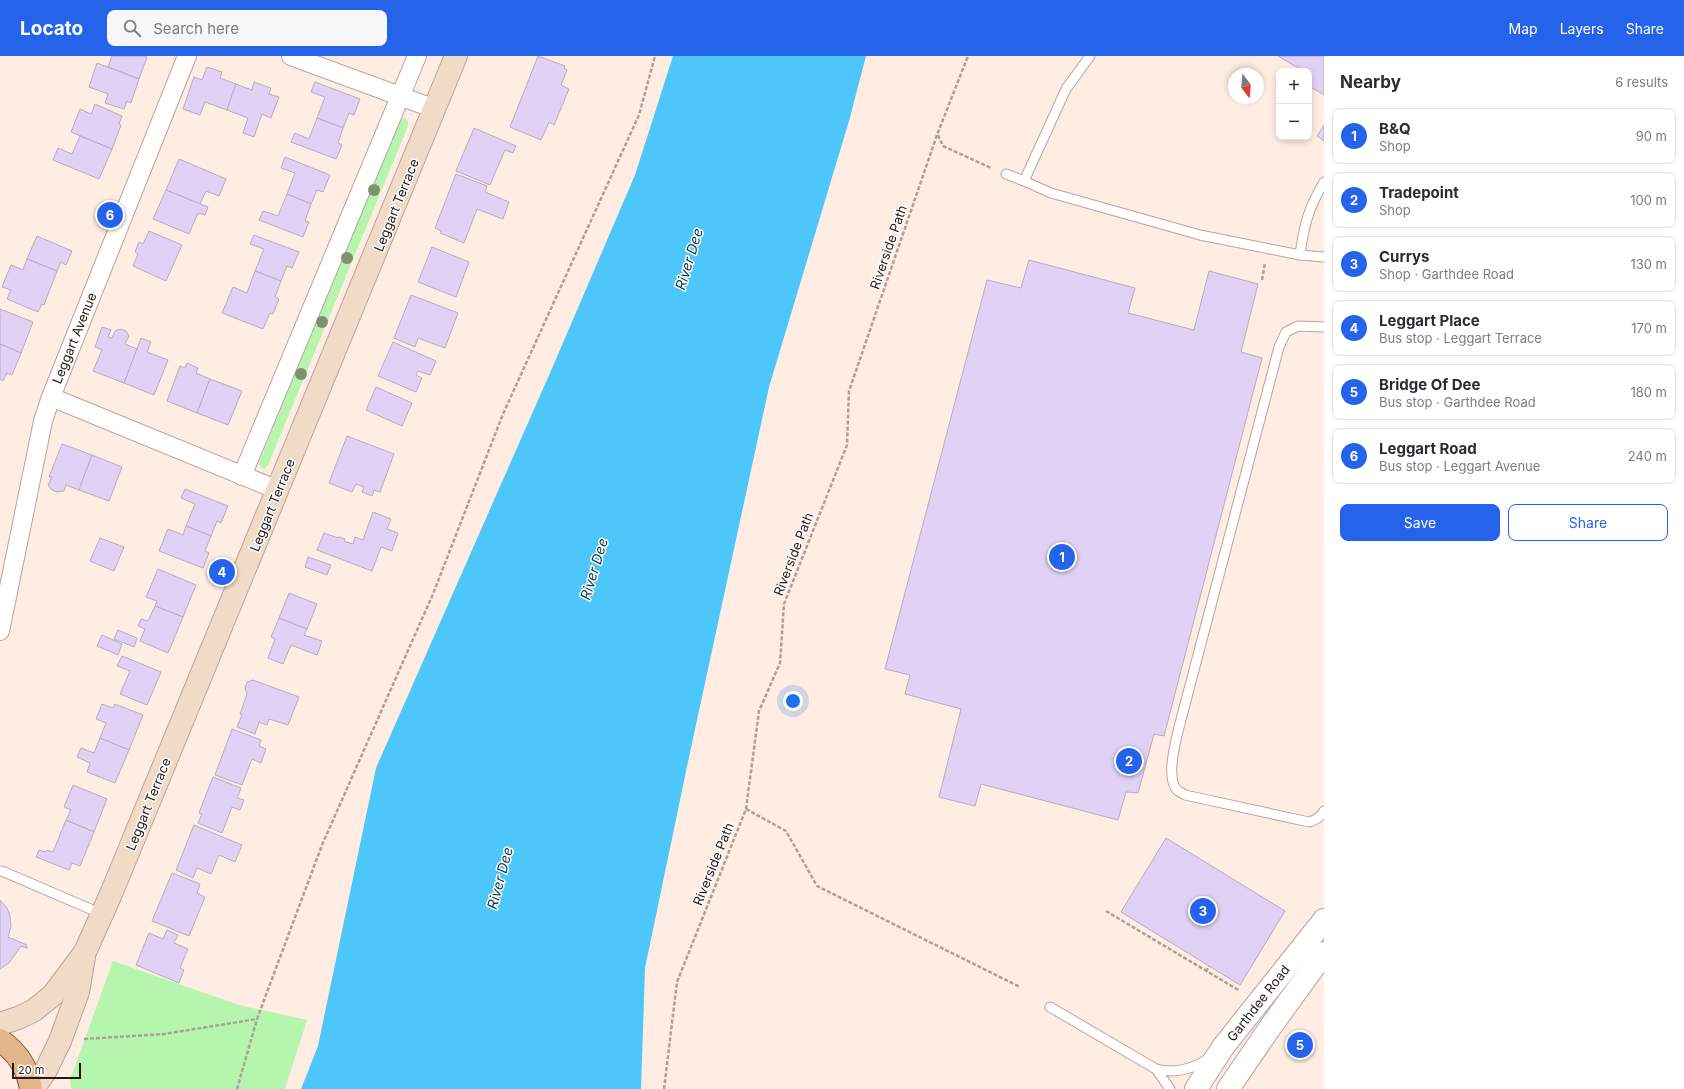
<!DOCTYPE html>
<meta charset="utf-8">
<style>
body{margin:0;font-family:Inter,sans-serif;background:#f7f7f7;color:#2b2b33}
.controls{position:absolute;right:12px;top:12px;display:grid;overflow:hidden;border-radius:8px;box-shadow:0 2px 6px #0003}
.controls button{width:36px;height:36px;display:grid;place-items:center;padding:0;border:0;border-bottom:1px solid #e1e1e2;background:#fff;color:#2b2b33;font:20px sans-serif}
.compass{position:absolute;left:1228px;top:12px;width:36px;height:36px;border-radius:50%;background:#fff;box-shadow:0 2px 6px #0003;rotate:164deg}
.scale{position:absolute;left:12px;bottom:10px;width:69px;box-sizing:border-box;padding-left:4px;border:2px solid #241b17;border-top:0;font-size:11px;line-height:14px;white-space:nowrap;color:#241b17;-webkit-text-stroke:3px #fdfdfd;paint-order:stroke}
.you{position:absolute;left:793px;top:645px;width:14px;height:14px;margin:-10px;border:3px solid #fff;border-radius:50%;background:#1a73e8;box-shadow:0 0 0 6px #1a73e833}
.badge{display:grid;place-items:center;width:26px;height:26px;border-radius:50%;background:#2563eb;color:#fff;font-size:13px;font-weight:700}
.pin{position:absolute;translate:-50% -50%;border:2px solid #fff;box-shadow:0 1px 4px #0006}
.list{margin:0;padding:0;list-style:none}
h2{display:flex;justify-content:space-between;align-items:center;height:52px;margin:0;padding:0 16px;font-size:17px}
h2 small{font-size:13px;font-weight:400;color:#7c7c81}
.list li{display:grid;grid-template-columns:26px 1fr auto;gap:12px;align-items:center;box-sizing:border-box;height:56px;margin:0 8px 8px;padding:0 8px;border:1px solid #e1e1e2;border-radius:8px}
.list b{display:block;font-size:15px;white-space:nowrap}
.list p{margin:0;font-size:13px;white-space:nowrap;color:#7c7c81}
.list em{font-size:13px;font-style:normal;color:#7c7c81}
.actions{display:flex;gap:8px;padding:12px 16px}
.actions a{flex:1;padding:9px 0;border:1px solid #2563eb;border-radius:8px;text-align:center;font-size:14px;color:#2563eb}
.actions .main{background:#2563eb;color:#fff}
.icon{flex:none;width:22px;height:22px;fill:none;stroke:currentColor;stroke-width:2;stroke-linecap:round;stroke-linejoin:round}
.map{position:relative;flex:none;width:1324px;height:1033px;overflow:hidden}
header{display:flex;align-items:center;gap:24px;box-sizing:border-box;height:56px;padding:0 20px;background:#2563eb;color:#fff}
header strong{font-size:19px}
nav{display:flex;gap:22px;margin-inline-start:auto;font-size:14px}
.search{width:280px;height:36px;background:#f7f7f7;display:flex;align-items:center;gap:10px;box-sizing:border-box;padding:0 14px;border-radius:8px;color:#7c7c81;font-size:15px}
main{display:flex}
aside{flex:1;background:#fff}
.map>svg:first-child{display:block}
</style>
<header>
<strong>Locato</strong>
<div class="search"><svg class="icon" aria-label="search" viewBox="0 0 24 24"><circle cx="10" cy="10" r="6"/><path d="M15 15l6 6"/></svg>Search here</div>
<nav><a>Map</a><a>Layers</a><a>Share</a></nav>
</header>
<main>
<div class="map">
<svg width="1324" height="1033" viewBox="0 0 1324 1033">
<rect width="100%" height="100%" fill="#ffece3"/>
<g fill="#b5f5ad">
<path d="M405 61 408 66V70L268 409 264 413 261 412 259 407 396 69 398 65Z"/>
<path d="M113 905 239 949 307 964 285 1033H71L70 1024Z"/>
</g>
<path fill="#4dc6f9" d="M673 0H866L849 65 769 331 689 701 645 912 641 1033H301L318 990 376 712 550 317 635 119Z"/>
<g fill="#e0d1f5" stroke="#b5adc1">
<path d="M112 0H145L147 1 139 23 108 11Z"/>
<path d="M538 0 565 10 564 12 567 14 561 29 569 33 554 69 549 66 541 84 510 71Z"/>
<path d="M1278 0H1324V39L1309 30V15H1303Z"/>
<path d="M97 7 139 23 131 47 127 45 124 53 105 47 108 38 89 31Z"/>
<path d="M207 11 222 16 220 22 236 28 227 54 205 46 200 59 183 53 194 21 202 24Z"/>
<path d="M254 26 271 32 269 38 279 41 271 62 262 58 254 81 243 77 248 62 227 54 236 28 252 34Z"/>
<path d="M315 26 360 43 354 59 349 57 343 72 317 62 325 41 311 36Z"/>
<path d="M95 48 122 60 119 68 121 69 112 93 71 76 80 53 91 58Z"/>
<path d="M317 62 343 72 338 87 342 89 336 103 291 86 295 77 309 83Z"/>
<path d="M1324 69V85L1317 80Z"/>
<path d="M474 72 516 90 513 97 505 94 490 129 456 115Z"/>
<path d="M80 80 112 93 99 123 53 104 58 92 72 98Z"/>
<path d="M285 101 330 119 323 136 317 134 311 148 287 138 295 117 281 112Z"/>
<path d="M179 103 226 123 219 140 206 135 200 148 166 134Z"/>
<path d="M456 118 487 130 485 136 509 146 503 163 477 153 464 187 440 177 441 175 435 172Z"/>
<path d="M166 134 208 151 205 159 198 157 189 178 153 163Z"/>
<path d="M287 138 311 148 305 165 309 166 303 181 259 164 263 155 278 160Z"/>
<path d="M149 175 182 189 166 225 133 210 138 198 135 196 139 186 143 188Z"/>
<path d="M254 179 299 196 292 212 287 210 281 225 255 215 264 193 250 188Z"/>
<path d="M37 180 72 195 66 209 61 206 57 215 27 203Z"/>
<path d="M432 191 469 206 456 241 418 226Z"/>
<path d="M27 203 57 215 44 249 42 248 38 256 7 243 11 234 2 231 11 209 23 214Z"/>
<path d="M1029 204 1135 232 1128 257 1194 274 1209 215 1258 228 1241 296 1262 302 1164 680 1154 678 1138 737 1126 736 1118 764 981 728 975 750 939 741 961 653 905 638 910 619 885 613 987 224 1021 232Z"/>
<path d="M255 215 281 225 275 241 279 243 273 258 270 257 263 273 222 257 233 231 247 237Z"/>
<path d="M411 239 458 257 445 292 418 282 415 291 394 282Z"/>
<path d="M0 253 33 266 21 297 0 288Z"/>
<path d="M102 271 111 274 108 281 112 282 115 275 120 273 126 275 129 280 125 288 137 293 124 327 93 315 102 294 95 291Z"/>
<path d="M141 282 151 286 147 296 168 304 154 339 124 327Z"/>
<path d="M393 286 436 305 430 319 418 315 416 319 422 322 416 336 378 320Z"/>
<path d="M0 288 21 297 12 319 7 317 3 325 0 323Z"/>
<path d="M187 307 198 312 196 317 210 323 197 357 167 345 180 310 185 312Z"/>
<path d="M210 323 242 335 228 369 197 357Z"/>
<path d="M376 331 412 347 402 370 366 354Z"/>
<path d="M347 380 394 398 380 436 374 434 372 440 362 436 364 431 356 428 352 436 329 427Z"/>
<path d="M62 388 92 399 79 434 66 429 64 435 57 436 52 434 48 429 52 421H49Z"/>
<path d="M92 399 122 411 109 445 79 434Z"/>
<path d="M185 433 228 450 221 467 217 465 211 480 186 470 195 448 181 442Z"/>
<path d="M373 456 391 463 387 473 398 477 392 495 381 491 372 515 317 494 324 477 338 482 339 481 345 483 344 485 353 488 355 481 363 484Z"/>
<path d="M186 470 211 480 205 495 209 497 203 512 159 495 168 473 183 479Z"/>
<path d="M100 482 124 491 114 515 90 505Z"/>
<path d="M308 501 331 509 327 519 305 511Z"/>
<path d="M158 513 196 529 183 561 155 550 157 545 146 541Z"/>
<path d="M289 537 317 548 307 573 279 562Z"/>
<path d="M155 550 183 561 168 597 140 585 145 573 138 570 141 563 148 565Z"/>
<path d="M279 562 307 573 304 579 322 585 317 599 291 589 283 608 268 602 275 583 271 581Z"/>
<path d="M118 574 137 582 134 591 114 583Z"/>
<path d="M102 579 122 588 118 599 97 590Z"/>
<path d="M122 600 161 616 147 649 120 638 130 615 117 610Z"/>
<path d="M253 624 299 641 288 669 269 663 267 669 259 666 255 678 237 671 242 659 240 658 247 638 245 632 247 626Z"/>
<path d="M102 648 113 652 115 648 143 659 129 694 100 682 106 667 96 663Z"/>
<path d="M232 673 261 684 259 690 266 693 261 707 252 703 242 729 215 719Z"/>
<path d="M100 682 129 694 115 727 87 716 90 707 77 701 81 692 94 697Z"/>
<path d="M213 721 241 732 237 742 244 744 240 754 232 751 222 777 198 767 202 758 199 757Z"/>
<path d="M73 729 107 743 94 776 66 764 71 754 64 751Z"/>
<path d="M66 764 94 776 80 810 72 807 69 814 36 801 39 794 46 796 47 794 53 796Z"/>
<path d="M194 769 242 789 235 806 219 799 211 818 197 812 193 822 176 814Z"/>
<path d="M1166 782 1285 855 1240 929 1121 856Z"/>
<path d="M172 817 200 828 197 837 205 841 189 880 152 865Z"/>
<path d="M0 844 7 852 10 860 11 870 8 881 27 889V892L21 890 9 907 0 913Z"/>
<path d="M167 874 178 879 174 887 188 893 180 912 184 914 179 927 136 909 149 877 163 883Z"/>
</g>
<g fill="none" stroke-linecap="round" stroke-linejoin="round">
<defs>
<g id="service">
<path d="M1006 118 1024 125 1051 137 1200 179 1300 199 1324 201"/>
<path d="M1024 125 1066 33 1090 0"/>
<path d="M1300 199C1304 169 1308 153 1324 126"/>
<path d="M1324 271 1298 270 1286 276 1279 291 1178 675C1175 689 1166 722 1177 734 1179 736 1183 737 1185 739L1309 766C1316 764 1321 761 1324 755"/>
<path d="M2 815 102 858"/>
<path d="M1050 951 1156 1013C1174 1018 1194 1013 1209 1002"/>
<path d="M1156 1013 1170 1033"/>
</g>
<g id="minor">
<path d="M291 0 435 53"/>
<path d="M51 341 278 434"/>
<path d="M242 420 417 0"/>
<path d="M0 575 43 365 51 341 187 0"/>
</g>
<g id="tertiary">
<path d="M1196 1033 1223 991 1324 864"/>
<path d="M1228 1033 1269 973 1324 897"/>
</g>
<g id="secondary">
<path d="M0 968 18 962 33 955 53 939 85 896 111 838 456 0"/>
<path d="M33 1033 45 1016 60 985 78 936 84 901"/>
</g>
<path id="primary" d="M0 984C17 996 28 1012 31 1033"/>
</defs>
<use href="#service" stroke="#baa49a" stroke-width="11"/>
<use href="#minor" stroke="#baa49a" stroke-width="20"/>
<use href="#tertiary" stroke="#baa49a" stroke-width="24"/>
<use href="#secondary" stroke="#baa49a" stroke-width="24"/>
<use href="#primary" stroke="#945f32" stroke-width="24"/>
<g stroke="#ae9f98" stroke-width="2.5" stroke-dasharray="4 2" stroke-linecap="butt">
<path d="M938 79 943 90 991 112"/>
<path d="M1262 224 1265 207"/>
<path d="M746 753 786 775 817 830 1020 931"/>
<path d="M1106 855 1240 935"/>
<path d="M1206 916 1209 910"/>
<path d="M84 983 164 978 257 963 322 789 433 538 503 358 639 59 655 0"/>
<path d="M237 1033 257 963"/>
<path d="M664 1033 677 926 746 753 759 655 780 607 784 548 847 389 849 335 937 79 968 0"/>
</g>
<use href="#service" stroke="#fff" stroke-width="9"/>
<use href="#minor" stroke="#fff" stroke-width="18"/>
<use href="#tertiary" stroke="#fff" stroke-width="22"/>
<use href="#secondary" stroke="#f1dac6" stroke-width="22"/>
<use href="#primary" stroke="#e3b58c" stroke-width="22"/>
</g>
<g fill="#809170">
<circle cx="374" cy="134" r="6"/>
<circle cx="347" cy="202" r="6"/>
<circle cx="322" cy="266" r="6"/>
<circle cx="301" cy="318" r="6"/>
</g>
<g text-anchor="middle" stroke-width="3" stroke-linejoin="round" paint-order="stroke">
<g font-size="13" fill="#241b17" stroke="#fdfdfd">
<text transform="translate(396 149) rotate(-68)" y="5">Leggart Terrace</text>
<text transform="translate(888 191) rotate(-71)" y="5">Riverside Path</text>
<text transform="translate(74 282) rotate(-68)" y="5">Leggart Avenue</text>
<text transform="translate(272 449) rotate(-68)" y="5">Leggart Terrace</text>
<text transform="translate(793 498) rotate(-69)" y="5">Riverside Path</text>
<text transform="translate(148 748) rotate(-68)" y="5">Leggart Terrace</text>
<text transform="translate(713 808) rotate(-68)" y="5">Riverside Path</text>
<text transform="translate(1258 947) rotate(-52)" y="5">Garthdee Road</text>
</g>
<g font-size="14" font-style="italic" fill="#003549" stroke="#fdfdfd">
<text transform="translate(689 203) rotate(-73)" y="5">River Dee</text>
<text transform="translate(594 513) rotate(-73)" y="5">River Dee</text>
<text transform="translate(500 822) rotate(-75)" y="5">River Dee</text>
</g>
</g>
</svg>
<div class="controls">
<button>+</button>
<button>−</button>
</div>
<svg class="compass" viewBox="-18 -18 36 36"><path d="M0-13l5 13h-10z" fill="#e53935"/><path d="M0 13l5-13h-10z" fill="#7c7c81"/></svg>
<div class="scale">20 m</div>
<div class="you"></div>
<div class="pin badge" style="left:1062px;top:501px">1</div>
<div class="pin badge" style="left:1129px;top:705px">2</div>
<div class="pin badge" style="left:1203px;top:855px">3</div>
<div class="pin badge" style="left:222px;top:516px">4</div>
<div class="pin badge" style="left:1300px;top:989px">5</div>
<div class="pin badge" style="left:110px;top:159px">6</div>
</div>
<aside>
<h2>Nearby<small>6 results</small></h2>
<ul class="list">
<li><span class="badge">1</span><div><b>B&amp;Q</b><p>Shop</p></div><em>90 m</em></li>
<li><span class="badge">2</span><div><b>Tradepoint</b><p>Shop</p></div><em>100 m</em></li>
<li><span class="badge">3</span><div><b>Currys</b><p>Shop · Garthdee Road</p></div><em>130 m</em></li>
<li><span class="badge">4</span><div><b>Leggart Place</b><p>Bus stop · Leggart Terrace</p></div><em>170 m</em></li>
<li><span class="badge">5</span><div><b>Bridge Of Dee</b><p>Bus stop · Garthdee Road</p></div><em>180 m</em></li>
<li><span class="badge">6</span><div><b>Leggart Road</b><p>Bus stop · Leggart Avenue</p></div><em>240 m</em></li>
</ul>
<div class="actions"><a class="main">Save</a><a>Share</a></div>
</aside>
</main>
